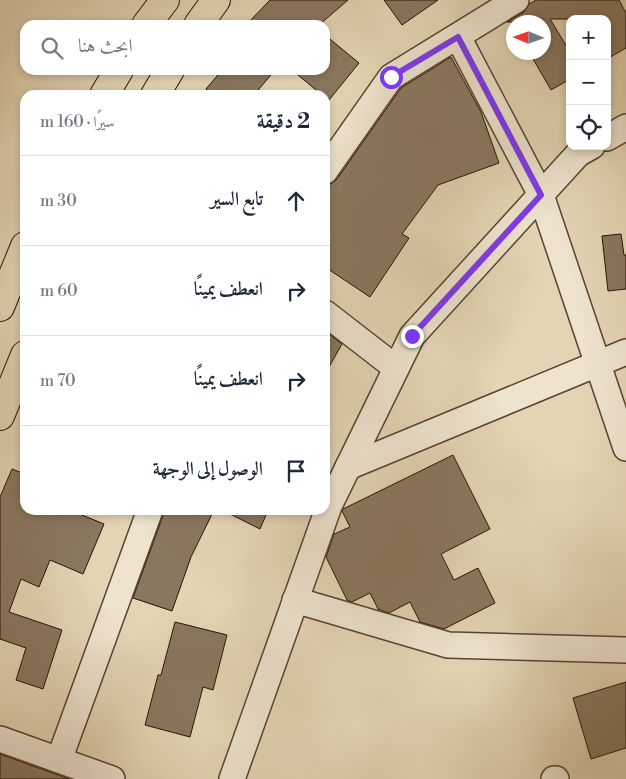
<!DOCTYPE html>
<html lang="ar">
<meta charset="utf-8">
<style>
body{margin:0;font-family:"Libre Bodoni",Amiri,serif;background:#f6f6f7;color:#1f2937;direction:rtl}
.controls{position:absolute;right:15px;top:15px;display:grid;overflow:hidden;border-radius:10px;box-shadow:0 2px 8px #0003}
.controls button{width:45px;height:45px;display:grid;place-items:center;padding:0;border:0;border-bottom:1px solid #e0e1e3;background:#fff;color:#1f2937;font:25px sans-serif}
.compass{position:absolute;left:506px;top:15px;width:45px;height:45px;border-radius:50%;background:#fff;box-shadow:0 2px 8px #0003;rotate:272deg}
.stop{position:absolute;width:15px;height:15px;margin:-11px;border:4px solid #7c3aed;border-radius:50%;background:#fff}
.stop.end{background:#7c3aed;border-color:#fff;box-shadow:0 1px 5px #0008}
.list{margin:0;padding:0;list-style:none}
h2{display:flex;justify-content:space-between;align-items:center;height:65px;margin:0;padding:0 20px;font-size:21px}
h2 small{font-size:16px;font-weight:400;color:#747a83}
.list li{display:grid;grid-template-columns:32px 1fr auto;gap:15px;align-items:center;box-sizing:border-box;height:90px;padding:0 20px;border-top:1px solid #e0e1e3}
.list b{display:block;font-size:19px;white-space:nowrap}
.list em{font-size:16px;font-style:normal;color:#747a83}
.icon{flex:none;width:28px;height:28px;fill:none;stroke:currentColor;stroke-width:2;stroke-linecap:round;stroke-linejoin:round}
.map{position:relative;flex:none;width:626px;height:779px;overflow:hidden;direction:ltr}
.search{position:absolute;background:#fff;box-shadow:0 2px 8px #0003;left:20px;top:20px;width:310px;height:55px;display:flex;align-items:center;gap:12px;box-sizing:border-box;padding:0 18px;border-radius:15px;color:#747a83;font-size:19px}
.panel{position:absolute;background:#fff;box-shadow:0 2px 8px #0003;left:20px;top:90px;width:310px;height:425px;border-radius:15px;direction:rtl}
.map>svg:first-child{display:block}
</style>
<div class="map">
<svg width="626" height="779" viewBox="0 0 626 779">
<rect width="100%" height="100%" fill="#e3d4b3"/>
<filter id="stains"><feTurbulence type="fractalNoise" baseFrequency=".004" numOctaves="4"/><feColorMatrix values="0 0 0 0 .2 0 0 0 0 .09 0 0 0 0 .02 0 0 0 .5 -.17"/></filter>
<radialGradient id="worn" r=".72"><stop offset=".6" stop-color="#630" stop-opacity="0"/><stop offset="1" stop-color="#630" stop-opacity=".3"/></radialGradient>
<g fill="#8a775f" stroke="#291304">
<path d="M270 0H348L319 25H246Z"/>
<path d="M384 0H438L402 25Z"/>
<path d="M536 0H619L626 13V48L607 59V19H550L570 52V79L551 90 529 52H544V22H507L524 12 529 4Z"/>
<path d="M325 35 359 63 329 100 325 97V95H322L292 70H325Z"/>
<path d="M451 57 481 112 499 163 438 185 402 234 409 238 370 297 325 267V185L331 184 337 179 401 88Z"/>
<path d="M222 70H275L254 95H213L206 89Z"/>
<path d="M621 234 624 255H626V289L608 291 602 236Z"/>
<path d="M325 331 342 344 325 374Z"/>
<path d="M453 455 490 529 441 554 454 580 478 568 495 603 444 629 420 622 410 602 389 613 378 609 370 593 352 602 347 600 326 557 334 534 350 527 342 511 343 509Z"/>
<path d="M12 469 25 474V510H70L104 524 83 574 50 560 39 587 21 579 9 612 62 630 43 689 16 680 26 648 0 639V497Z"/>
<path d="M165 510H214L191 557 172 611 133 598Z"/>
<path d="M222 510H255L266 515 260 529Z"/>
<path d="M175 622 227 635 213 690 203 687 190 737 145 725 158 675H161Z"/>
<path d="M626 682V748L591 759 573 698Z"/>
<path d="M0 754 69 779H0Z"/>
</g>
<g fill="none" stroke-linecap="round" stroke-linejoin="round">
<defs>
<g id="minor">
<path d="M458 37 541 195 626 448"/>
<path d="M607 138 626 127"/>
<path d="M325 171 391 77 516 0"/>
<path d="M325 313 396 368"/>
<path d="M348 467 626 352"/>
<path d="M295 600 448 645 626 650"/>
<path d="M0 739 112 779"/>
<path d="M59 760 150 510"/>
<path d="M232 779 329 506 412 336 578 154 592 146"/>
<path d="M554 779H556"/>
</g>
<g id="major">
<path d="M146 25 165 0"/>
<path d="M198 25 216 0"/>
<path d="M104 95 119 70"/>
<path d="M155 95 170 70"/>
<path d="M0 307 25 246"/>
<path d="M0 416 25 355"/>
</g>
</defs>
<use href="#minor" stroke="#584330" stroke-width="28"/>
<use href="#major" stroke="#291304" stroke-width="30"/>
<use href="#minor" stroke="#ede3ce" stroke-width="25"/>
<use href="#major" stroke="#e3d4b3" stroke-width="28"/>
</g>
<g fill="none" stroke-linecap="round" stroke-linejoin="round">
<path stroke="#7c3aed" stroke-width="6" d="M391 77 458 37 541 195 412 336"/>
</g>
<rect width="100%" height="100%" filter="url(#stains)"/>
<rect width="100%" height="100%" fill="url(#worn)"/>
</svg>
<div class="controls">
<button>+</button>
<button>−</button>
<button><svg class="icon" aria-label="locate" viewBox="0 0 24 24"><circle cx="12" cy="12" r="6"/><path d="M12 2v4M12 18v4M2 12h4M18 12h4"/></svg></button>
</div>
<svg class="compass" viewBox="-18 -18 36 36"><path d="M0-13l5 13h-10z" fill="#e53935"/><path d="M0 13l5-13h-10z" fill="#747a83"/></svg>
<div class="stop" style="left:391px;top:77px"></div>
<div class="stop end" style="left:412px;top:336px"></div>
<div class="search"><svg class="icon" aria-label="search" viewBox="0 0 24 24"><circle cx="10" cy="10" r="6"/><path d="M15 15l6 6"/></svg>ابحث هنا</div>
<section class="panel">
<h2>2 دقيقة<small>سيرًا · 160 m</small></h2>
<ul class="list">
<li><svg class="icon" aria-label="ahead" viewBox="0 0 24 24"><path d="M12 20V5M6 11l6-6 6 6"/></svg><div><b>تابع السير</b></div><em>30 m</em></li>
<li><svg class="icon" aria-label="right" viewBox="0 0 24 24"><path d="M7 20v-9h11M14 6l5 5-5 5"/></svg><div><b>انعطف يمينًا</b></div><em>60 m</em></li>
<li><svg class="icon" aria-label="right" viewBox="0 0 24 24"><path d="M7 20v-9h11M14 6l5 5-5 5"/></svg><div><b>انعطف يمينًا</b></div><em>70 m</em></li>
<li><svg class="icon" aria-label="arrive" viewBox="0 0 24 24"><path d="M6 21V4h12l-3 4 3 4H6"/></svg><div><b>الوصول إلى الوجهة</b></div></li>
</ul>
</section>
</div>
